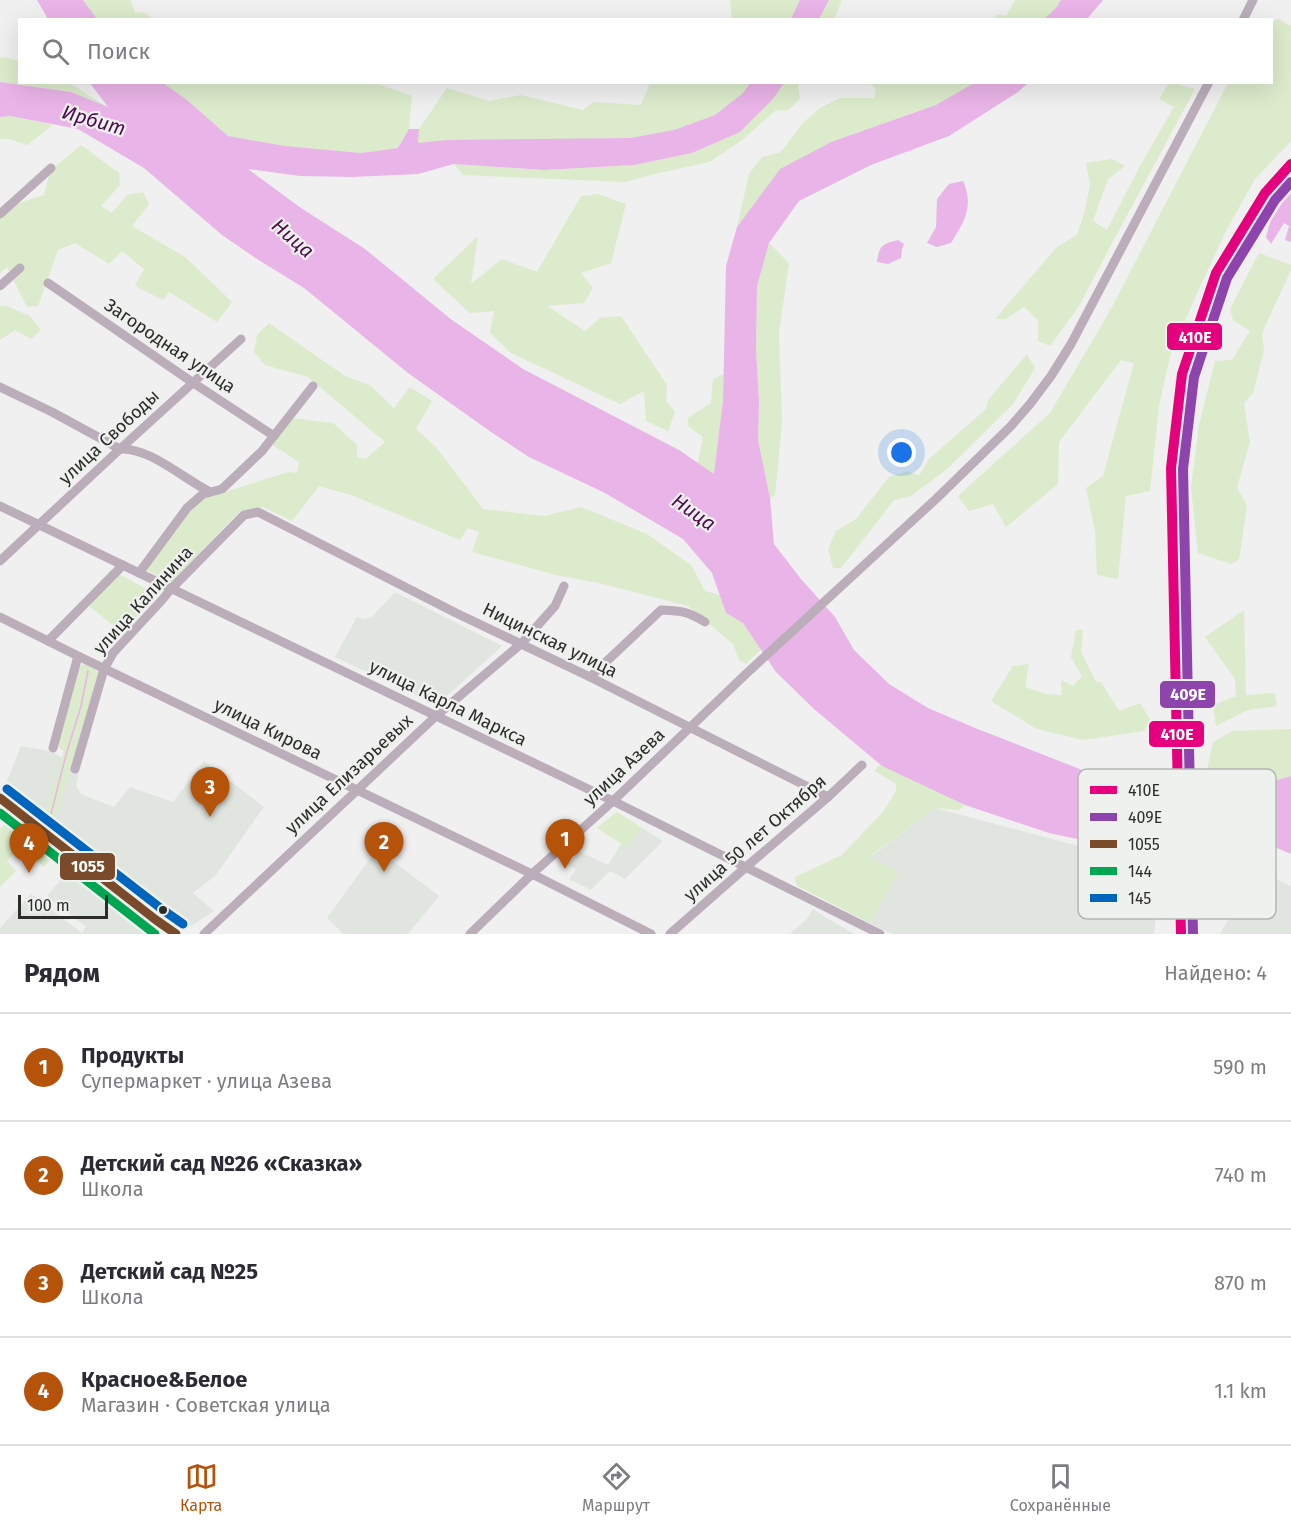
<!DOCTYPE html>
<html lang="ru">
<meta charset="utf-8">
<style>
body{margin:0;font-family:"Fira Sans",sans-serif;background:#f2f2f3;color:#2b2b33}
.scale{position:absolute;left:18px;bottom:15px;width:90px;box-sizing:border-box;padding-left:6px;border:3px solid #2c2d2b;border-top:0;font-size:16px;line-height:21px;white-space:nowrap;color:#2c2d2b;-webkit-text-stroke:4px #eff1ee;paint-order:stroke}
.you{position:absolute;left:902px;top:453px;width:21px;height:21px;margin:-15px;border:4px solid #fff;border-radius:50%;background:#1a73e8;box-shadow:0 0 0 9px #1a73e833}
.badge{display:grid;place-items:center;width:39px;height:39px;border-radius:50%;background:#b45309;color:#fff;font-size:20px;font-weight:700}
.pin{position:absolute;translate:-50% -50px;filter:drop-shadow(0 2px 3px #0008)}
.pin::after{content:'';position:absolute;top:32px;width:21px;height:18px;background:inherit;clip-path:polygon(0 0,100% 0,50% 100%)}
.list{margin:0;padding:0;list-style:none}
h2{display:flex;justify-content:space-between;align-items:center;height:78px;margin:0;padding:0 24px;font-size:26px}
h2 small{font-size:20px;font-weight:400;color:#7c7c81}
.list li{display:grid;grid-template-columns:39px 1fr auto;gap:18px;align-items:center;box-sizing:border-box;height:108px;padding:0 24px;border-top:2px solid #e1e1e2}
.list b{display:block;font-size:22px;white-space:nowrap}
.list p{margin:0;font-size:20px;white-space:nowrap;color:#7c7c81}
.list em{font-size:20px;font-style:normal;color:#7c7c81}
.icon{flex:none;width:33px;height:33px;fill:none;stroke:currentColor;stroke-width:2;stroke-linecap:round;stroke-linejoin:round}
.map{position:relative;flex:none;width:1291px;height:934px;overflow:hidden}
.search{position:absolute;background:#fff;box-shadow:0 6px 24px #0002;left:18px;right:18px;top:18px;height:66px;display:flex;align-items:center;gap:15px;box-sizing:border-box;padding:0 21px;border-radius:0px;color:#7c7c81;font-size:22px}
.sheet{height:510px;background:#fff}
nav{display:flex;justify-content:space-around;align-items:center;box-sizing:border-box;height:84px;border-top:2px solid #e1e1e2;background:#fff;font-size:16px;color:#7c7c81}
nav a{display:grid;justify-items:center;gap:3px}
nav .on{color:#b45309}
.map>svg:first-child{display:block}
</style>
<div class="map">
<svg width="1291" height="934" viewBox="0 0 1291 934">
<rect width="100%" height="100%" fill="#eff0ef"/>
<g fill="#e1e5df">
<path d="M395 592 502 646 437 705 335 657 357 617 364 619 372 617Z"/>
<path d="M21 746 49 751 80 766 76 786 81 794 114 807 130 787 173 802 204 761 264 807 215 876 193 893 214 911 191 926 2 793Z"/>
<path d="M935 808 1162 868 1154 934H892L870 923 898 872 869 858Z"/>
<path d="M642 828 663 841 625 879 610 871 591 890 569 879 576 870 567 864 580 852 608 865 621 844 626 846Z"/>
<path d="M377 849 439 896 408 934H343L327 918Z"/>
<path d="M77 861 159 934H0V928L31 894 82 933 86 927 47 896Z"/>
<path d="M1276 879 1291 886V934H1221L1222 930 1233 913 1267 899Z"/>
<path d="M813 909 825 917 854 934H790L808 918Z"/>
</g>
<g fill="#dbebcb">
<path d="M83 0H130L135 12 146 13 153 19H97Z"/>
<path d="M730 0H800L791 20 732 19Z"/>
<path d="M829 0H842L834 19H819Z"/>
<path d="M1015 0H1061L1056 8 1044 19 994 20 997 14 1006 16Z"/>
<path d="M1278 19 1291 26V141L1255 179 1227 229 1198 291 1170 356 1159 406 1150 491 1126 496 1118 579 1097 575 1095 531 1086 488 1103 476 1134 363 1121 360 1059 442 1058 484 1006 527 993 504 969 511 958 496 1050 413 1111 309 1228 83 1272 82V22Z"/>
<path d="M3 57 19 61 20 82 69 83 109 108 71 92 0 82V58Z"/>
<path d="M163 83H375L412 96 409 129 398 148 361 153 285 146 228 136 187 100Z"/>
<path d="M650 83H750L743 93 715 115 674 130 630 138 417 143 419 129 447 88 489 101 521 95 583 110 593 102 641 105Z"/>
<path d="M784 83H800L798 85 800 99 787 111 776 110 741 141 709 162 655 174 625 182 463 175 454 164 544 170 634 165 692 153 740 132 773 99Z"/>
<path d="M870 83H974L936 105 831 142 780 169 737 227 749 174 762 157 781 152 802 124 820 108 840 98H874L876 89Z"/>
<path d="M1169 83H1173L1195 89 1111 245 1079 306 1050 346 1038 341V320L1024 307 1006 319H995L1057 247 1077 235 1085 211 1090 184 1086 163 1112 159 1125 166 1108 179 1093 221 1107 230 1139 168 1174 107 1159 99Z"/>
<path d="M10 116 53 125 27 145 9 139H0V117Z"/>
<path d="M81 145 119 173 120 185 101 206 112 213 127 195 143 192 149 204 132 226 185 257 232 302 217 322 169 292 163 300 135 286 144 269 122 251 109 264 75 243 58 250 38 306 27 307 7 267 0 273V209L44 195 50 171Z"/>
<path d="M598 194 626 204 611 263 581 273 593 288 584 303 547 306 585 331 600 318 621 316 667 385 666 401 675 412 668 431 646 421 644 391 620 404 511 353 490 333 494 311 470 313 433 279 478 236 471 284 502 259 537 272 581 196Z"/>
<path d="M769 243 789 263 779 333 782 424 775 495 770 498 758 440 759 401 756 350 757 286Z"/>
<path d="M1259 253 1291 265V270L1262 333 1264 351 1253 393 1244 403 1250 442 1237 487 1247 506 1239 560 1231 564 1198 553 1191 487 1199 425 1215 361 1232 360 1250 331 1233 320 1230 309Z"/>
<path d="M0 306H6L30 316 41 330 31 339 15 330 0 340Z"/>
<path d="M269 323 345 376 371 386 394 408 410 387 432 401 416 429 436 447 483 509 544 516 581 507 647 534 691 565 705 591 720 595 726 613 743 623 761 649 746 664 739 660 733 644 688 606 599 583 556 575 472 552 479 532 468 528 460 540 351 495 319 486 292 521 263 507 240 511 171 583 147 570 189 509 203 497 225 492 288 472 297 473 299 462 271 444 291 418 333 423 357 445V457L366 459 385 442 308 377 265 365 254 352 257 335Z"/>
<path d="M1027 354 1035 368 1013 404 947 469 911 496 894 500 841 568H833L828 549 836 531 856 519 889 477 908 471 919 476 928 460 986 409 988 400Z"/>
<path d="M723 374V400L714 474 698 463 703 437 688 426V418L711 403 713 379Z"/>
<path d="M119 574 155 594 123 633 89 606Z"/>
<path d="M1244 610 1246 695 1275 693 1277 706 1248 710 1216 726 1213 705 1236 696 1235 679 1205 637Z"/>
<path d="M1076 630H1083L1081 652 1096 682H1101L1119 711 1140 703 1150 719 1144 731 1083 740 1037 729 991 701 1013 666 1029 664 1025 687 1046 694 1062 695 1061 680 1073 686 1082 676 1071 657Z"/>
<path d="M85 664 95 669 98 673 64 791 62 793 54 820 46 814 64 751 60 749 58 744 80 666Z"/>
<path d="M1291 729V776C1264 784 1233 785 1204 783L1213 742 1232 731Z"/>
<path d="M878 766H882L965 805 959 810 935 808 869 857 898 872 870 923 796 885 795 877 842 855 883 812 896 791V784L875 771Z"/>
<path d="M617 812 642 828 626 847 597 828Z"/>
<path d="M10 819 55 854 45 866H43L20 848 7 861 16 871 0 887V829Z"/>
</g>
<g fill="#e9b4e7">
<path d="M37 0H83L97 19H48Z"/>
<path d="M800 0H829L819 19H791Z"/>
<path d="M1061 0H1103L1087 19H1044L1056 8Z"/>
<path d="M0 82 71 92 108 107 90 83H163L187 100 228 136 285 146 361 153 398 148 409 129H419L418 143 447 140 630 138 674 130 715 115 743 93 750 83H784L773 99 740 132 692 153 634 165 544 170 454 164 418 174 352 177 300 176 248 169 301 208 365 249 452 320 523 369 679 450 714 474 723 400 726 266 737 227 780 169 831 142 936 105 974 83H1028L1018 92 949 136 871 165 799 201 769 243 757 286 756 350 759 401 758 440 770 498 774 544 801 579 835 617 854 650 889 684 928 708 975 728 1100 777 1224 784 1277 780 1291 776V854L1258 840 1204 844 1136 839 1091 842 1049 833 965 805 882 766 814 709 776 672 743 623 726 613 712 573 683 539 605 493 529 457 491 432 408 373 304 288 257 259 222 235 144 168 78 129 10 116 0 117Z"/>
<path d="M963 181C974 206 965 221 951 243L937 247 927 243 936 227 937 199 949 184Z"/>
<path d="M1291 189V242L1285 240 1289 226 1284 223 1271 244 1266 237 1273 212Z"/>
<path d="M898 240 904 244 902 249 901 258 888 264 877 262C879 246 882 244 898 240Z"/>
</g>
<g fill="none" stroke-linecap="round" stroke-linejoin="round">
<path stroke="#e9b4e7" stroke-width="1.5" d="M51 814 66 755 81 706 88 671"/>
<g stroke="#bbadba" stroke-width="9">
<path d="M1243 20 1253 0"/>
<path d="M0 214 51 168"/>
<path d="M48 283 192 382 274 436"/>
<path d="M0 286 20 268"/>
<path d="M0 387 52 412 120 449C149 447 184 479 210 492"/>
<path d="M0 506 613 801 880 934"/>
<path d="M0 561 120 449 241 339"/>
<path d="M139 573 187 508 203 494 222 489 262 451 313 386"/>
<path d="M0 617 78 656 532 874 651 934"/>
<path d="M48 641 123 565"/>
<path d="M590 677 661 610C682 611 687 611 705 622"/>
<path d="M53 748 78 656"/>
<path d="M75 769 104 669 113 653 162 600 171 589 244 515 258 512 456 613 590 677 828 797"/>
<path d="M204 934 436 716 522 643 555 606 564 586"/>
<path d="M470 934 532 874 613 801 747 673 937 498 1010 427 1030 404 1051 376 1071 344 1209 82"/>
<path d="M670 934 746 867 828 797 862 765"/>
</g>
<path stroke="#bbaebb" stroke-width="12" d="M0 798 156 920 176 934"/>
<defs>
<path id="bus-1" d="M0 798 156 920 176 934"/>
<path id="bus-2" d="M0 813 155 934"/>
<path id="bus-3" d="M7 789 163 910 183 924"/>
</defs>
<use href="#bus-1" stroke="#eff1ee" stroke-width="14"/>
<use href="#bus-2" stroke="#eff1ee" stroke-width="14"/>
<use href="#bus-3" stroke="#eff1ee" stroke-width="14"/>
<use href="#bus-1" stroke="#7a4b2a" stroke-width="9"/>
<use href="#bus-2" stroke="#00a651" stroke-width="9"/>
<use href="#bus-3" stroke="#0065bd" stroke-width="9"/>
<defs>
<path id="rail-1" d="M1181 934 1171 468 1182 374 1216 273 1265 193 1291 164"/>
<path id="rail-2" d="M1193 934 1183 469 1194 377 1227 278 1275 200 1291 182"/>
</defs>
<use href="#rail-1" stroke="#eff1ee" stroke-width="15"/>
<use href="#rail-2" stroke="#eff1ee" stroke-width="15"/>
<use href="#rail-1" stroke="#e5007d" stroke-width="10"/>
<use href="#rail-2" stroke="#8e44ad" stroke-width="10"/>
</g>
<circle fill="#2c2d2b" stroke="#eff1ee" stroke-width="2" cx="163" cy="910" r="5"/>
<g text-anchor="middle" stroke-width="4.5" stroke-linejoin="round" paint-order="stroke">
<g font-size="18" fill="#2c2d2b" stroke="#eff1ee">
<text transform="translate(170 346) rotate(34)" y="6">Загородная улица</text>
<text transform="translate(109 437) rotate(-43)" y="6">улица Свободы</text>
<text transform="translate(143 600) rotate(-48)" y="6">улица Калинина</text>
<text transform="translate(550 640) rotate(26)" y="6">Ницинская улица</text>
<text transform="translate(448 703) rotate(26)" y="6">улица Карла Маркса</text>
<text transform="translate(268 729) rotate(26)" y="6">улица Кирова</text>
<text transform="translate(624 767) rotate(-43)" y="6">улица Азева</text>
<text transform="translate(349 774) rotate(-43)" y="6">улица Елизарьевых</text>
<text transform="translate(755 838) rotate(-41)" y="6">улица 50 лет Октября</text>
</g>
<g font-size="20" font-style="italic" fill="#4e0a4e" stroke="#eff1ee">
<text transform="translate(94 120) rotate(16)" y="7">Ирбит</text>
<text transform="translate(293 238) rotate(41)" y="7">Ница</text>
<text transform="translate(694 512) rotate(35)" y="7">Ница</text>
</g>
</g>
<rect x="1078" y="769" width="198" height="150" rx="9" fill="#eff1ee" stroke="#b4b6b4" stroke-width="1.5"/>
<rect x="1090" y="786" width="27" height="8" fill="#e5007d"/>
<rect x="1090" y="813" width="27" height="8" fill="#8e44ad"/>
<rect x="1090" y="840" width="27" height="8" fill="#7a4b2a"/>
<rect x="1090" y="867" width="27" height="8" fill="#00a651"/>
<rect x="1090" y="894" width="27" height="8" fill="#0065bd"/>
<g font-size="16" fill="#2c2d2b">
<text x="1128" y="796">410E</text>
<text x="1128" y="823">409E</text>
<text x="1128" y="850">1055</text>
<text x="1128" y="877">144</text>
<text x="1128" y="904">145</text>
</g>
<g stroke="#eff1ee" stroke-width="2">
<rect x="1166" y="322" width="57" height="29" rx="6" fill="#e5007d"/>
<rect x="1159" y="680" width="57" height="29" rx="6" fill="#8e44ad"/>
<rect x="1148" y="720" width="57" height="28" rx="6" fill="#e5007d"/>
<rect x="59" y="852" width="57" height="29" rx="6" fill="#7a4b2a"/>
</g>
<g font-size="16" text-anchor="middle" font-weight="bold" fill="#fff">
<text x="1195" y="343">410E</text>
<text x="1188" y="700">409E</text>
<text x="1177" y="740">410E</text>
<text x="88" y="872">1055</text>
</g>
</svg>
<div class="scale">100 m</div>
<div class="you"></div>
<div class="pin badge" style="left:565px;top:869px">1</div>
<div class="pin badge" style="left:384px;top:872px">2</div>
<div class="pin badge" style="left:210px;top:817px">3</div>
<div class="pin badge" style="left:29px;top:873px">4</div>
<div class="search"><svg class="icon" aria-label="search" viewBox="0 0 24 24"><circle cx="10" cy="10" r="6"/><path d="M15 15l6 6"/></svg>Поиск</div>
</div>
<section class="sheet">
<h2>Рядом<small>Найдено: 4</small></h2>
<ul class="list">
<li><span class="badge">1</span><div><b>Продукты</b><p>Супермаркет · улица Азева</p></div><em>590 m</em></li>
<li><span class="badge">2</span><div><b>Детский сад №26 «Сказка»</b><p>Школа</p></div><em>740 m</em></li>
<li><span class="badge">3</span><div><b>Детский сад №25</b><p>Школа</p></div><em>870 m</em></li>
<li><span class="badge">4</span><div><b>Красное&amp;Белое</b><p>Магазин · Советская улица</p></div><em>1.1 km</em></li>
</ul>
</section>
<nav>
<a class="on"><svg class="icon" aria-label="map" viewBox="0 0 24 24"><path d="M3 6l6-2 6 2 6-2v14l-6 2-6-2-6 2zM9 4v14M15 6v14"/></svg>Карта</a>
<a><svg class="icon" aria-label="directions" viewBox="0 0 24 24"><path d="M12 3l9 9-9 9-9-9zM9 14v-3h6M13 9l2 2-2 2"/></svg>Маршрут</a>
<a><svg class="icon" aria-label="saved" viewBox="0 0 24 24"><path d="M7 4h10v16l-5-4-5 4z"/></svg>Сохранённые</a>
</nav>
